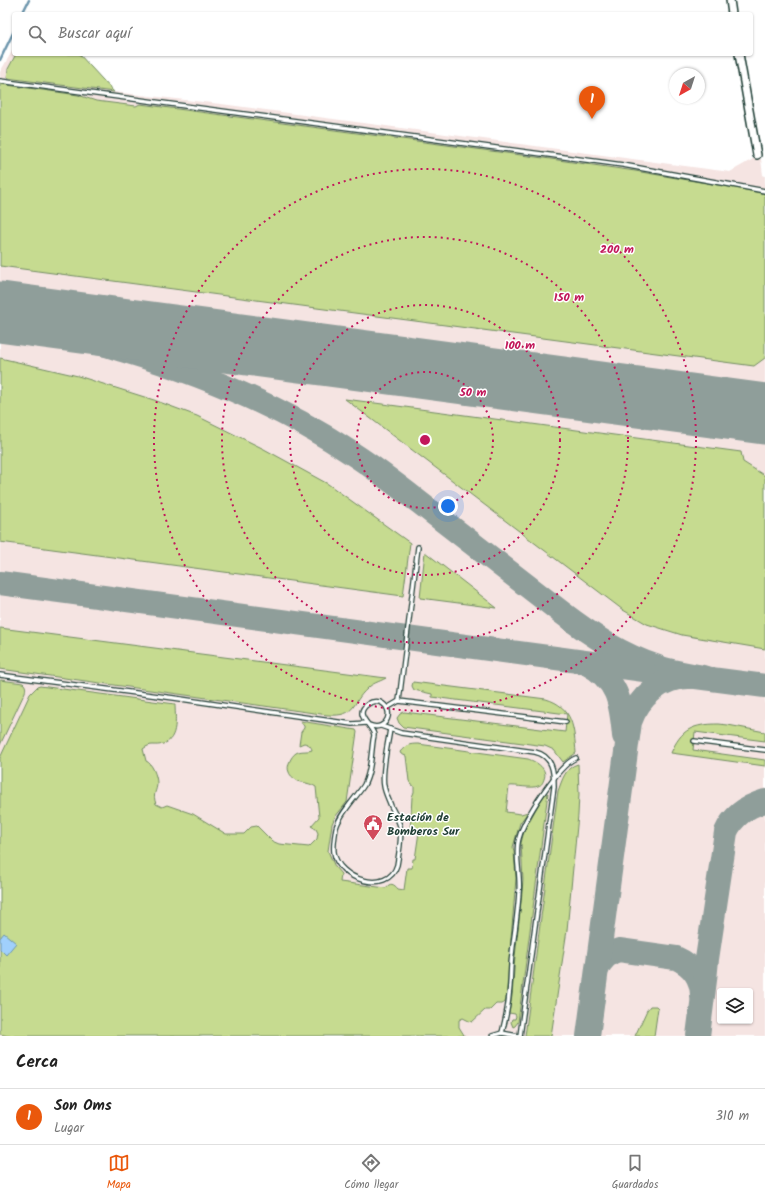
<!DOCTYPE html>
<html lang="es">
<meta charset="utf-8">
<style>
body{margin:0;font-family:Kalam,sans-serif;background:#f6f6f6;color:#222}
.controls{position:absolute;right:12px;bottom:12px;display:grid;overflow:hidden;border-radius:4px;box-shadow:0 1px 3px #0004}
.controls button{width:36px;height:36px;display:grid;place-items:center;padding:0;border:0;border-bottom:1px solid #e0e0e0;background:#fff;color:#222;font:20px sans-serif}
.compass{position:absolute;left:669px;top:68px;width:36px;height:36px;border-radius:50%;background:#fff;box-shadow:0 1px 3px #0004;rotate:219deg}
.you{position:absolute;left:448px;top:506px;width:14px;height:14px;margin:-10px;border:3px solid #fff;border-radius:50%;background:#1a73e8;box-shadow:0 0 0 6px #1a73e833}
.badge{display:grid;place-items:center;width:26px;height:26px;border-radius:50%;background:#ea580c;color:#fff;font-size:13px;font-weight:700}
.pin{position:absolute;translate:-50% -33px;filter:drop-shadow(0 1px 2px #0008)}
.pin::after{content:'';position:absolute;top:21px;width:14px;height:12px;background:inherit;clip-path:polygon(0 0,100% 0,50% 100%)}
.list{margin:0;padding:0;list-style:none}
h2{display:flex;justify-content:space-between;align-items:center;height:52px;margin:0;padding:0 16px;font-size:17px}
h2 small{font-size:13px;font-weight:400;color:#767676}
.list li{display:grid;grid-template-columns:26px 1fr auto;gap:12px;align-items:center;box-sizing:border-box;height:56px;padding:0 16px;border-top:1px solid #e0e0e0}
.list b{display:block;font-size:15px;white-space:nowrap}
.list p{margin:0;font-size:13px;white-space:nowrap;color:#767676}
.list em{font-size:13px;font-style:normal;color:#767676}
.icon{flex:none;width:22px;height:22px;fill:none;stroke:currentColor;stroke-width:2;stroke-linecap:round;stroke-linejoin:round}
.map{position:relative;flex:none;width:765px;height:1036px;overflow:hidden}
.search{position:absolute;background:#fff;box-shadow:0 1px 3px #0004;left:12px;right:12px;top:12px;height:44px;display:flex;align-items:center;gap:10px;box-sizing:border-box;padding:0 14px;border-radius:4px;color:#767676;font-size:15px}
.sheet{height:108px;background:#fff}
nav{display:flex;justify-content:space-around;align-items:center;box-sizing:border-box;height:56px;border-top:1px solid #e0e0e0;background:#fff;font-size:11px;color:#767676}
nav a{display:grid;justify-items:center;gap:2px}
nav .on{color:#ea580c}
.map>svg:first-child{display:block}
</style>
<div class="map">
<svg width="765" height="1036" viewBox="0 0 765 1036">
<rect width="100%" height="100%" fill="#fff"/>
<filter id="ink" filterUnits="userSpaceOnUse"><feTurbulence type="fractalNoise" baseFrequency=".025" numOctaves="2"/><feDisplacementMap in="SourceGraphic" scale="8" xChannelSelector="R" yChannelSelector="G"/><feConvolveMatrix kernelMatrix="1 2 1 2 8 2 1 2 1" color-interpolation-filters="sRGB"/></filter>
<g filter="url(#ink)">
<path fill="#f5e4e2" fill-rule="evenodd" d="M14 48V54H79L114 92 221 104 730 172 753 159H761L763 175 765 176V1036H0V72ZM720 991H750V1021H720Z"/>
<g fill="#c6db90" stroke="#728c62">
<path d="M16 54H79L114 92 7 78 8 69Z"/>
<path d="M0 84 78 95 96 101 136 106 140 104 558 160 635 171 742 189 765 194V358L754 366 0 266Z"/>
<path d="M0 358 78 376 154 400 197 416 264 449 328 484 410 543 403 596 0 542Z"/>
<path d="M345 399 741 452 743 462 765 476V649L682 635 647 624 623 610Z"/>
<path d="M425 552 497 608 420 598Z"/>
<path d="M0 628 386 678C379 682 372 683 367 689 351 703 357 717 328 715L0 669Z"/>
<path d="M0 680 23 683C26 686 26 688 25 692L0 745Z"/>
<path d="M413 682 546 699C573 707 574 728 576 753L563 762 554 750 545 746 403 727 399 723 397 718 400 714 404 712 565 732 567 714 432 697V694L414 690 412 686Z"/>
<path d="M40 686 175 704C175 716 179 739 163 744 154 747 152 742 143 749L146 761C152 763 157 776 157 783 157 792 152 793 156 804L162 807 167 805 193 814 226 834H244L251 827 257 826 272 841 279 844 309 847 317 839 318 833 316 829 311 826 319 817 316 787C310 783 304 783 298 781 295 779 290 776 289 772 286 767 291 756 296 753 301 750 307 752 312 750 311 746 309 744 304 743L299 745 301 732 304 728V726L300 721 356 730 357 732 347 802 335 817 332 824 328 851 335 867 341 874 340 882 386 888C390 882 394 884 398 889L404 890 407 868H412L413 859H415L419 832 410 831 412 797 414 792V786L412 785 409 781 406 756 401 754 400 752C406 745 409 744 418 744L528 759C537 762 548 769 544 779 543 782 542 785 538 786 532 789 516 785 509 786L506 812 521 814 528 812 520 823 513 847 514 852 516 878 506 1000C504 1005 501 1004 496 1004L490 1010H485L472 1022 469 1021 463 1018 459 1020V1027L464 1035 462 1036H8L0 1034V758L30 694 37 687Z"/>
<path d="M719 724 728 725 765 732V741L695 732 693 750 765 760V766L671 753C681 729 693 724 719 724Z"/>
<path d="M578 764 579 794 578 815 567 930 551 1036H525L558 791C562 781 565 767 578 764Z"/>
<path d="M548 793 518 1022 515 1026 513 1027 511 1022 512 1019H515L516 1016 515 1014 509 1013 512 996 515 957 522 892 523 880 521 843 523 835 526 827 543 796Z"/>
<path d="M650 1006H656L658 1008 654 1036H635L647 1010Z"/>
</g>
<path fill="#a0d0fc" stroke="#6c95ac" d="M4 933 16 943 6 955 0 949V938Z"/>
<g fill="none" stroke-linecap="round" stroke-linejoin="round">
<g stroke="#6c95ac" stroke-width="2.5">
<path d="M22 14 29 0"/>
<path d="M0 60 14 31"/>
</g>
<g stroke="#8f9e9a" stroke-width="24">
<path d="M0 319C41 326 82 337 122 350 202 374 283 407 353 454 381 472 407 493 433 513 476 546 518 579 561 612 591 635 621 655 658 667 672 672 688 674 703 677"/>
<path d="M758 413 765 414"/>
<path d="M0 583 644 670"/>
<path d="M586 663C618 680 621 701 624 736"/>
<path d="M688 676 765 686"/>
<path d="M597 970C601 960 608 953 619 950L676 958C692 965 702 978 702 996"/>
<path d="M588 1036 630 722C639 696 663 676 691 677"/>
<path d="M698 1036 705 980 707 959 726 832C733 816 748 806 765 801"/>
</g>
<path stroke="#8f9e9a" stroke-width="61" d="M0 312 765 414"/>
<defs>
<g id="lane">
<path d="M0 81 623 165 765 191"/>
<path d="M0 675 174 698 352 724 366 723"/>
<path d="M399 701 418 547"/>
<path d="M387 708 399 701 566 722"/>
<path d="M369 725C387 733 396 709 380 702 376 701 372 701 368 704 352 715 373 725 374 735 374 737 373 739 373 741 371 755 371 772 364 785 356 798 340 813 336 828 335 835 333 845 334 852 337 879 388 896 397 865 399 854 402 835 400 826 398 819 394 812 391 806 389 800 385 793 384 786 381 772 388 744 390 729"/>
<path d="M381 726 401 733 535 752C553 756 554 772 554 787L520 1036"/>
<path d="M694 741 765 750"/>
<path d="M502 1033C505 1021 508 1008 509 995 511 982 510 968 512 955 514 934 518 913 519 892 521 875 514 854 519 838 524 819 558 765 576 758"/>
<path d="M492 1036 502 1033 518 1036"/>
</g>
<g id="street">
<path d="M730 0 732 14"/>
<path d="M739 54 757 155"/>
</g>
</defs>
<use href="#lane" stroke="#1f3d34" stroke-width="6"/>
<use href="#street" stroke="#1f3d34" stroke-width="10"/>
<use href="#lane" stroke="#fff" stroke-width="3.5"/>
<use href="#street" stroke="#fff" stroke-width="7"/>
</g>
</g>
<g fill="none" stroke="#c2185b" stroke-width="2" stroke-dasharray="2 4">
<circle cx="425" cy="440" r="68"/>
<circle cx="425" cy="440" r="135"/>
<circle cx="425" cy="440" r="203"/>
<circle cx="425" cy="440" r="271"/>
</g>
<defs>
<symbol id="civic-pin" viewBox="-11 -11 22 30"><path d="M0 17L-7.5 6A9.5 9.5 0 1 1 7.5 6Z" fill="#d1495b" stroke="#fff"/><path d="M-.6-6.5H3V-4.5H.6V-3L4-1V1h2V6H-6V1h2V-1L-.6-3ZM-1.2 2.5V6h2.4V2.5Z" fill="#fff"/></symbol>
</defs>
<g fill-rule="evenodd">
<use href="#civic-pin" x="362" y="813" width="22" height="30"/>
</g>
<g text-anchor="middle" stroke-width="3" stroke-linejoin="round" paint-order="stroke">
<g font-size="12" font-weight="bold" fill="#1f3d34" stroke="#fff" text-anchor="start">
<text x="387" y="821">Estación de<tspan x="387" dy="14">Bomberos Sur</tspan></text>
</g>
</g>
<circle cx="425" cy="440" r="6" fill="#c2185b" stroke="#fff" stroke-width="2"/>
<g font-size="12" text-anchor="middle" font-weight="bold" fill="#c2185b" stroke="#fff" stroke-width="3" stroke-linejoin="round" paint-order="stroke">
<text x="617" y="253">200 m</text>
<text x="569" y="301">150 m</text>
<text x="520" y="349">100 m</text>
<text x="473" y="396">50 m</text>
</g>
</svg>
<div class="controls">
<button><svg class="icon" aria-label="layers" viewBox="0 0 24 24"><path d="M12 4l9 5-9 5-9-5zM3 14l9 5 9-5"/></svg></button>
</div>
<svg class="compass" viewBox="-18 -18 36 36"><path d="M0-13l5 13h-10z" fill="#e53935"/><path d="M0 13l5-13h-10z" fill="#767676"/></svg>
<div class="you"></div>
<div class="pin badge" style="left:592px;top:119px">1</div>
<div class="search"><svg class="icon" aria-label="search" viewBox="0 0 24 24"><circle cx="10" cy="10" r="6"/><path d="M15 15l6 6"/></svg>Buscar aquí</div>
</div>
<section class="sheet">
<h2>Cerca<small></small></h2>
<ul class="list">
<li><span class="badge">1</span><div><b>Son Oms</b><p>Lugar</p></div><em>310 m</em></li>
</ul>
</section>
<nav>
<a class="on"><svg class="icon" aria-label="map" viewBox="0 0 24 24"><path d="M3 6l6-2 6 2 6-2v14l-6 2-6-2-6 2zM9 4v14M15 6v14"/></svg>Mapa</a>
<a><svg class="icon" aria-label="directions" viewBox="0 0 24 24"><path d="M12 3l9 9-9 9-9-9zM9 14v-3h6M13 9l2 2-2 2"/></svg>Cómo llegar</a>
<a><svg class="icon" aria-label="saved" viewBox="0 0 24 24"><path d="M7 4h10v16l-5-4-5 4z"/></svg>Guardados</a>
</nav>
